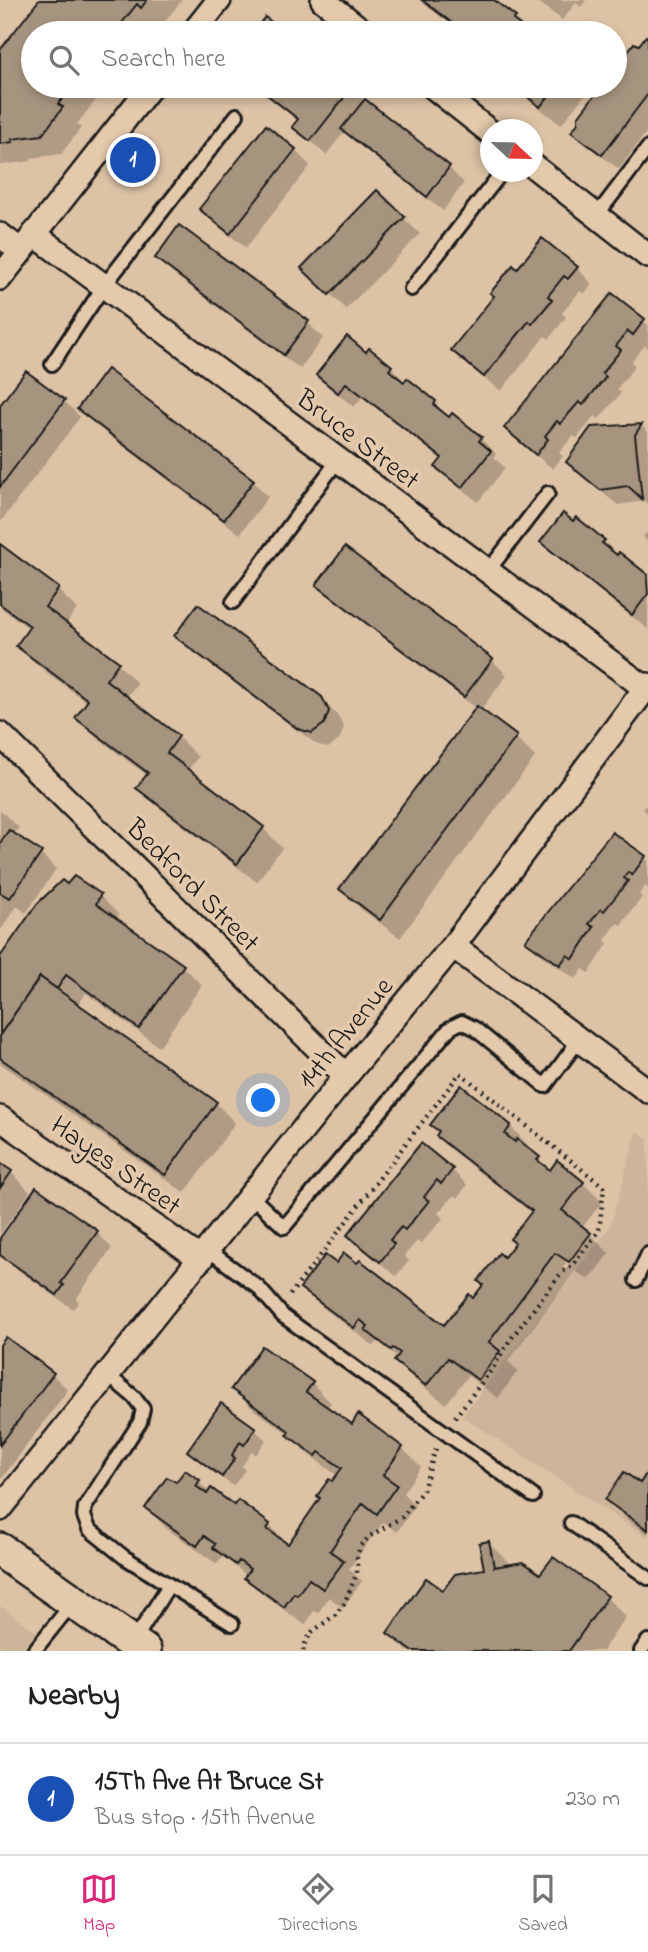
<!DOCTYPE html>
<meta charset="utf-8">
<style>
body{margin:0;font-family:"Indie Flower",sans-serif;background:#f2f2f2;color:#202124}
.compass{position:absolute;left:480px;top:119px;width:63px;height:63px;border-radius:50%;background:#fff;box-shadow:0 4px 10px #0003;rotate:112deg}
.you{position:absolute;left:264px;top:1101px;width:24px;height:24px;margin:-18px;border:5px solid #fff;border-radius:50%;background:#1a73e8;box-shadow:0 0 0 10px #1a73e833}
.badge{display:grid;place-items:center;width:46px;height:46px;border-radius:50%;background:#db2777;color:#fff;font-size:23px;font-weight:700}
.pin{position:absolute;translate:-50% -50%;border:4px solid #fff;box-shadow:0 2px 7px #0006}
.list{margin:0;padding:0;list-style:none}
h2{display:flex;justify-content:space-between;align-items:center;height:91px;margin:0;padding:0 28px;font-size:30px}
h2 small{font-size:23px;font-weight:400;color:#757577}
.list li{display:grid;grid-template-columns:46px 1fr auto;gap:21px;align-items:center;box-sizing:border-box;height:112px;padding:0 28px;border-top:2px solid #e0e0e0}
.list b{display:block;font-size:26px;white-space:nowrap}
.list p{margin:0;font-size:23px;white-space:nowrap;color:#757577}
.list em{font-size:23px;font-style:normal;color:#757577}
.icon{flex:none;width:38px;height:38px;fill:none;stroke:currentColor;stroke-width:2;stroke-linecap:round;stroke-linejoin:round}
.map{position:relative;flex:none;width:648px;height:1651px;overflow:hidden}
.search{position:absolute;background:#fff;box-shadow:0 4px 10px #0003;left:21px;right:21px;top:21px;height:77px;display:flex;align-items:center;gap:18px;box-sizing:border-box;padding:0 24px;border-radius:38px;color:#757577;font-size:26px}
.sheet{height:203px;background:#fff}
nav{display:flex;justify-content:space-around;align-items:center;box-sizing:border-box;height:98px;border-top:2px solid #e0e0e0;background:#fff;font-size:19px;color:#757577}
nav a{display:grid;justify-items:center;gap:4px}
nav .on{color:#db2777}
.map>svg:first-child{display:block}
</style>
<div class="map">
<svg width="648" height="1651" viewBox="0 0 648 1651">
<rect width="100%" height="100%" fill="#ddc2a6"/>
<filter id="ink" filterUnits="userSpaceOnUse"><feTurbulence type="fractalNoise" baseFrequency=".0143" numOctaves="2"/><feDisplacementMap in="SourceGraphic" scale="14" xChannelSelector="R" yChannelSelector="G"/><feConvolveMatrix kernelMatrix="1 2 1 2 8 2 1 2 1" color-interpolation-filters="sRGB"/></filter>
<g filter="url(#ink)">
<g fill="#cdb49a">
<path d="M637 1131 648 1139V1538L462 1416 610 1227Z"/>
<path d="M0 1606 49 1641 41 1651H0Z"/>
</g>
<g fill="#0003">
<path d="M41 0H182L161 26 158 22 149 33H33V86H107L77 124 81 128 61 154 31 158V161L1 165 0 53Z"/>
<path d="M419 0H491L515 18 530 33H462Z"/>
<path d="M536 0H586L581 7 576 3 562 20Z"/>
<path d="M648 40V130L619 169 589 147 574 131 612 86H615V82L618 77 615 72 635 45 640 47Z"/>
<path d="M254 86H350L367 103 449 168 464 183 443 211 359 145 345 131 326 155 294 126 298 121Z"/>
<path d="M515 86H588L590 88 561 125 530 101Z"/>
<path d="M295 150 310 166 246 248 217 225 202 209Z"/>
<path d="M377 192 420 234 346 309 303 267Z"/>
<path d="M157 258 308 323 323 338 300 369 172 273Z"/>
<path d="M577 268 592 284 584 294 580 291 562 313 566 317 549 339 545 336 501 391 469 366 454 350 518 271Z"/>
<path d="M613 295 648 325V348L645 345 631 362 635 366 617 389 621 393 599 419 595 416 577 438 573 436 559 453 563 456 553 469 521 443 506 428Z"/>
<path d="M366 354 391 367 406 383 407 380 435 403 450 418 452 416 481 439 496 454 494 457 505 468 478 502 453 482 437 467 442 460 362 397 354 407 334 391 318 375Z"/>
<path d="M27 373 64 401 80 417 0 523V408Z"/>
<path d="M80 409 253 481 268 497 240 534 95 425Z"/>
<path d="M641 425 648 432V504L645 501 618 505 584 478 569 462 592 429Z"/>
<path d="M648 531V542L643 537Z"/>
<path d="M604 541 618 556 620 554 648 577V629L558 558 543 542Z"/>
<path d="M0 546 58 590 77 609 66 624 118 664 137 683 126 698 178 737 198 757 187 771 263 828 282 848 257 882 158 807 139 788 148 776 96 737 77 717 88 703 37 665 18 645 30 629 0 607Z"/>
<path d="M318 585 492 660 507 675 480 711 516 738 535 757 400 938 361 909 342 889 477 709 334 600Z"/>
<path d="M177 636 321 699 337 715 344 727 339 740 328 748 316 744 192 651Z"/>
<path d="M648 803V814L643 809Z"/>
<path d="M0 810 19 828 13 834 41 854 56 869 26 913 17 906 0 931Z"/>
<path d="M645 857 648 861V888L645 886 639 894 642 897 621 925 617 923 605 940 608 944 589 973 583 969 576 979 543 957 527 941Z"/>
<path d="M100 896 119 915 116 920 182 966 202 985 159 1047 86 993 78 1006 216 1103 235 1123 185 1193 0 1063V960Z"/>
<path d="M510 1126 529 1146 527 1149 552 1171 583 1183 602 1202 582 1228 588 1234 562 1268 565 1270 591 1235 609 1253 589 1280 575 1271 508 1361 518 1371 498 1398 468 1376 446 1404 416 1381 396 1361 398 1358 378 1341 374 1346 322 1307 303 1287 445 1328 473 1301 517 1243 532 1213 457 1155 438 1136Z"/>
<path d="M0 1165 11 1172 30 1192 0 1234Z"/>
<path d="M452 1170 467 1185 458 1198 454 1195 438 1213 443 1218 421 1244 417 1241 404 1256 409 1261 396 1276 364 1250 349 1235Z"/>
<path d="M97 1233 112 1248 76 1299 79 1302 73 1309 0 1257V1241Z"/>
<path d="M7 1339 53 1375 68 1390 0 1481V1348Z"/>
<path d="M312 1383 331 1403 327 1408 352 1426 402 1448 421 1467 403 1493 415 1506 397 1532 383 1522 349 1569 362 1581 343 1608 329 1597 318 1613 314 1611 305 1625 266 1597 246 1578 247 1576 223 1556 217 1564 166 1528 147 1508 176 1485 199 1482 210 1493 269 1525 289 1545 338 1476 308 1454 289 1434 253 1409 233 1389Z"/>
<path d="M221 1406 255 1430 266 1440 256 1455 252 1451 242 1466 245 1470 233 1486 200 1462 189 1451Z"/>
<path d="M648 1474V1534L627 1519 607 1500 640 1485Z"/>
<path d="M489 1543 508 1562 509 1566 541 1577 553 1559 607 1598 626 1617 602 1651H407L389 1633 443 1592 486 1570Z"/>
</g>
<g fill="#a7947f" stroke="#1c1c1c" stroke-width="2">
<path d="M39 0H147L141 8 137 4 114 33H33V86H73L58 104 63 107 42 135 12 139 13 142 0 144V50Z"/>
<path d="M422 0H494L516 17 513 20 529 32 532 28 538 33H465Z"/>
<path d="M265 17 286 33H252Z"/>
<path d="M646 36 648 38V94L602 155 571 132 578 123V117L600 88 607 89 610 86H615L616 77 615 69 634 43 639 45Z"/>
<path d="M256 86H353L310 141 292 127 298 119Z"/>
<path d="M514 86H557L540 107Z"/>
<path d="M365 99 450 166 427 197 341 129Z"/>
<path d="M266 125 296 149 230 234 199 209Z"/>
<path d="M377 190 405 217 329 295 301 268Z"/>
<path d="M179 225 309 321 284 355 155 258Z"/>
<path d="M542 238 578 267 568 279 564 276 548 296 552 300 532 324 529 321 484 377 451 350 494 296 490 293 513 265 517 269Z"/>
<path d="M612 293 645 319 633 335 628 331 616 346 621 350 602 373 606 377 583 405 579 402 560 424 557 421 545 436 548 439 536 455 504 428Z"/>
<path d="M347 336 366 352 369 348 392 366 389 370 404 382 407 378 436 401 434 405 449 417 452 413 482 437 479 441 491 451 462 488 435 467 442 458 346 383 338 393 316 375Z"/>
<path d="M107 369 254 480 224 520 77 409Z"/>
<path d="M26 371 65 400 0 487V405Z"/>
<path d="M642 424 635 435 642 499 628 486 600 490 566 462 591 427Z"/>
<path d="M563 513 573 521 576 517 605 540 602 543 617 555 619 552 648 575 647 580 648 594 632 615 540 542Z"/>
<path d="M0 544 59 588 45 607 119 662 106 680 179 736 167 753 264 827 237 864 136 788 148 773 75 718 88 700 16 646 30 626 0 604Z"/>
<path d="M345 547 493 659 464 697 316 585Z"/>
<path d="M198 604 322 697 329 711 324 724 312 733 298 729 174 636Z"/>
<path d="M477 706 517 736 380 920 339 889Z"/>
<path d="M9 830 42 852 10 898 0 893V843Z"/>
<path d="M612 832 646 856 632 875 628 872 624 878 628 881 604 911 601 909 589 924 594 927 573 959 567 955 560 965 525 941Z"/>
<path d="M74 876 101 894 96 904 184 965 139 1029 66 975 57 989 40 977 0 1035V957L37 904 62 880 67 884Z"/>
<path d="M40 977 217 1102 165 1175 0 1058V1035Z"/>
<path d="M461 1085 511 1125 505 1134 515 1142 517 1139 540 1157 537 1160 550 1170 557 1160 584 1182 562 1210 591 1233 569 1262 555 1253 489 1342 500 1351 478 1380 448 1358 426 1386 394 1361 400 1353 393 1348 391 1350 365 1330 368 1326 360 1320 354 1328 300 1288 325 1255 336 1263 344 1253 357 1263 360 1260 444 1325 469 1294 473 1298 483 1285 478 1281 499 1253 504 1257 515 1243 510 1239 532 1211 436 1136 439 1131 430 1125Z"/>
<path d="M421 1143 453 1169 441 1184 437 1180 424 1197 429 1201 405 1230 401 1227 390 1240 394 1244 380 1262 347 1235Z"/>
<path d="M0 1163 12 1171 0 1188Z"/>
<path d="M36 1187 98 1231 61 1283 64 1285 57 1295 0 1255V1238Z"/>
<path d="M6 1337 54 1373 0 1445V1345Z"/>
<path d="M262 1346 313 1382 306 1392 352 1424 358 1414 403 1447 383 1475 397 1485 377 1514 363 1503 330 1551 344 1561 323 1589 309 1579 297 1595 294 1593 284 1607 244 1578 250 1569 239 1561 236 1565 213 1548 215 1544 204 1536 197 1546 145 1508 167 1477 176 1482 185 1470 200 1480 196 1486 207 1494 211 1488 234 1505 238 1500 270 1524 267 1529 288 1544 320 1498 317 1496 329 1479 332 1481 342 1468 319 1452 316 1456 287 1435 289 1431 231 1389Z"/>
<path d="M221 1403 256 1428 244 1445 240 1442 232 1455 235 1458 222 1477 187 1451Z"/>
<path d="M648 1471V1530L605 1500 624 1472 640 1483Z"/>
<path d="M489 1541 494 1567 523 1562 540 1574 553 1557 608 1596 569 1651H412L387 1633 426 1578 443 1590 455 1574 484 1569 479 1543Z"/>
</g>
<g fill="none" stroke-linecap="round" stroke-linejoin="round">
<defs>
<g id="lane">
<path d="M597 215 648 148"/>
<path d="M411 289 502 172"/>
<path d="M52 364 104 286 237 115"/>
<path d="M488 571 548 493"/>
<path d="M233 602 338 460"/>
<path d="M251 1196 284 1227 450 1028 462 1022 474 1028 545 1086 579 1040"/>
<path d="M208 1250 258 1287 283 1316 533 1496"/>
<path d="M636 1280 648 1254"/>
<path d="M108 1375 134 1397 143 1409 140 1422 85 1507 84 1516 89 1529 124 1557 232 1624"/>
<path d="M571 1523 648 1578"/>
<path d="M134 1641 169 1585"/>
<path d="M34 1651 74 1601"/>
<path d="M641 1651 648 1641"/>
</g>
<g id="street">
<path d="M323 0 365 33"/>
<path d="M193 33 219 0"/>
<path d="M432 86 490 132"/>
<path d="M532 165 648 256"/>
<path d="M34 234 648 690"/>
<path d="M0 235 21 251"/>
<path d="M0 278 151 86"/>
<path d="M0 734 346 1076"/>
<path d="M453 946 648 1091"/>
<path d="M0 1118 201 1259"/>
<path d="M0 1509 346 1076 453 946 648 685"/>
</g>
<path id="secondary" d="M0 1550 144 1651"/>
</defs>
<use href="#lane" stroke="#1c1c1c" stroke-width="18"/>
<use href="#street" stroke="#1c1c1c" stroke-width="28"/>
<use href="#secondary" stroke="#1c1c1c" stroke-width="38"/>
<g stroke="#1c1c1c" stroke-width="4.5" stroke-dasharray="2 5" stroke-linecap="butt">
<path d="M290 1295 460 1073 604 1187 599 1231 572 1266 562 1272 510 1340 493 1368 455 1417"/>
<path d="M303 1651 306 1641 312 1632 335 1615 344 1604 357 1573V1558L360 1546 370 1536 402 1517 423 1490 436 1448"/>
</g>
<use href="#lane" stroke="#e5c9ac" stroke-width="12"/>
<use href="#street" stroke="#e5c9ac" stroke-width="23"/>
<use href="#secondary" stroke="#e5c9ac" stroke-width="33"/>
</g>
</g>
<g text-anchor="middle" stroke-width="7" stroke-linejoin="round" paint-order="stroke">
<g font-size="28" fill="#1c1c1c" stroke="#e5c9ac">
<text transform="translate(359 438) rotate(37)" y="10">Bruce Street</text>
<text transform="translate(194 884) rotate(45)" y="10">Bedford Street</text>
<text transform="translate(344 1032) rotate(-51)" y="10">14th Avenue</text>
<text transform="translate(117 1164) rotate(35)" y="10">Hayes Street</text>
</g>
</g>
</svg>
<svg class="compass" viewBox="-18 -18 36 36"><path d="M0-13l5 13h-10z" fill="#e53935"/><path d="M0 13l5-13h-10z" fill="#757577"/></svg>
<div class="you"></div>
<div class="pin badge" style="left:133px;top:160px;background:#1a4fb4">1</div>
<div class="search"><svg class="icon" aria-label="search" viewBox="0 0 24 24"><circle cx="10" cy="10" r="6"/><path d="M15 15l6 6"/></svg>Search here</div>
</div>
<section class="sheet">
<h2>Nearby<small></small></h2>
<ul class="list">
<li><span class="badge" style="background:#1a4fb4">1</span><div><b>15Th Ave At Bruce St</b><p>Bus stop · 15th Avenue</p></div><em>230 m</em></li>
</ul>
</section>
<nav>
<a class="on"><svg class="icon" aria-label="map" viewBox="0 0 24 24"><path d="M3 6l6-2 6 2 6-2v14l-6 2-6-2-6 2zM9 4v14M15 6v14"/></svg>Map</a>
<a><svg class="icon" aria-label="directions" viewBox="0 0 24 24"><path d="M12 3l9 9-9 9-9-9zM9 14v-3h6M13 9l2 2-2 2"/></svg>Directions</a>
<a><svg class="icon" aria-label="saved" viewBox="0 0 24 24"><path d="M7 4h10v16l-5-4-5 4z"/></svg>Saved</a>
</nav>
